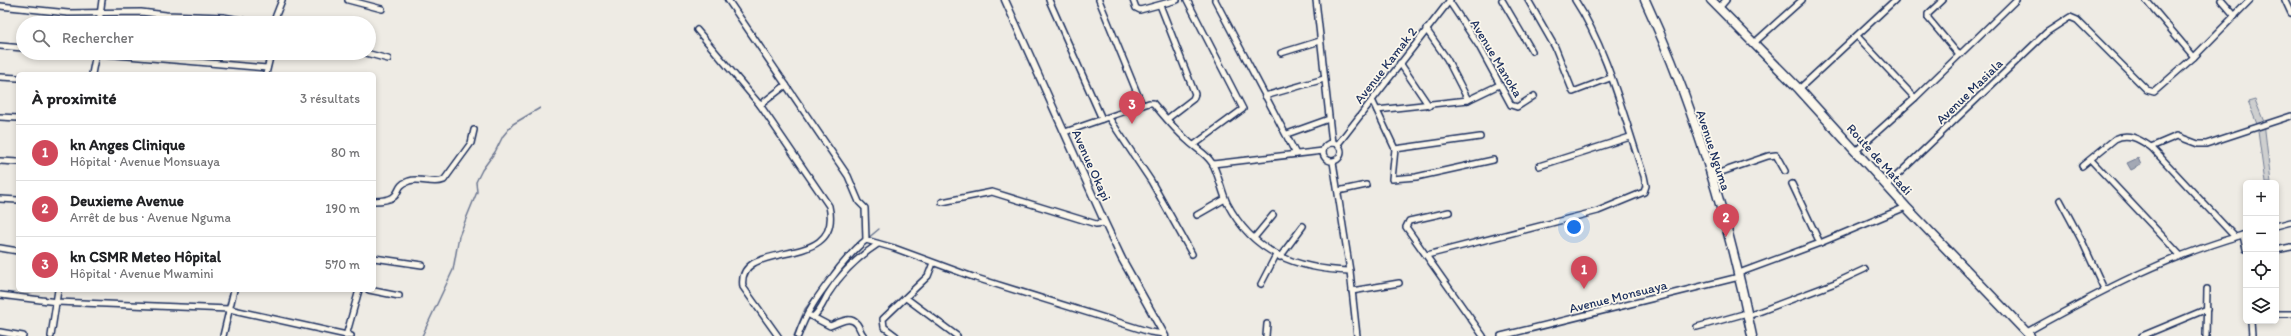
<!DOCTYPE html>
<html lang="fr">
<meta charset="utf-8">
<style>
body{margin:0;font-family:Itim,sans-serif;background:#f6f6f6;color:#202124}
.controls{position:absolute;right:12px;bottom:12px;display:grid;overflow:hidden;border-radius:6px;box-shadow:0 2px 6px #0003}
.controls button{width:36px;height:36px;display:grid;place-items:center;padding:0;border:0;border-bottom:1px solid #e0e0e0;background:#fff;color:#202124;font:20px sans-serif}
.you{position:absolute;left:1574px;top:227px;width:14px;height:14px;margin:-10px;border:3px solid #fff;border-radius:50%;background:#1a73e8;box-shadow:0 0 0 6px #1a73e833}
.badge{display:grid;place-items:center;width:26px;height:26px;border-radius:50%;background:#d1495b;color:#fff;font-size:13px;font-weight:700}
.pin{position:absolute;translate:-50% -33px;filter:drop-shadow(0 1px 2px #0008)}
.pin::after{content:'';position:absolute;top:21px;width:14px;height:12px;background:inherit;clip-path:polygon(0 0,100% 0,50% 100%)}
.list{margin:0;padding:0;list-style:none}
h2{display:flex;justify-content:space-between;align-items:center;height:52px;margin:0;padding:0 16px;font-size:17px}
h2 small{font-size:13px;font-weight:400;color:#757577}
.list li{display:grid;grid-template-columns:26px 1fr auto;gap:12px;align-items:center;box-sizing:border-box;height:56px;padding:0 16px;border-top:1px solid #e0e0e0}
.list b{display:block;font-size:15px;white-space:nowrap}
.list p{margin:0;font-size:13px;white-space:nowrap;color:#757577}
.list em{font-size:13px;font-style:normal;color:#757577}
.icon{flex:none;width:22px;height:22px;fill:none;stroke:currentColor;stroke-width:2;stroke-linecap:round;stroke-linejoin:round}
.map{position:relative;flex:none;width:2291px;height:336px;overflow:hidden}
.search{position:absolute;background:#fff;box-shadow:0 2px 6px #0003;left:16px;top:16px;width:360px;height:44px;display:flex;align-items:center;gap:10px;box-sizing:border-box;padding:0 14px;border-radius:22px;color:#757577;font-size:15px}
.panel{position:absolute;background:#fff;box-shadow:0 2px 6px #0003;left:16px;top:72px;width:360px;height:220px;border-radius:6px}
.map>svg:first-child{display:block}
</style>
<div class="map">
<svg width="2291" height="336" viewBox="0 0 2291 336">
<rect width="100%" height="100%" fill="#eeebe4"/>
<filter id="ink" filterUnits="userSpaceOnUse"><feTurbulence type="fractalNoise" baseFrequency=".025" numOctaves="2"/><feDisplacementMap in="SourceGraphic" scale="8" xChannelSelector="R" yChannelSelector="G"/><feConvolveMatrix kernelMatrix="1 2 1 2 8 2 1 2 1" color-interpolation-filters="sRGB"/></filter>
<g filter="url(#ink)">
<path fill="#cecfcf" stroke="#747f96" d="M2255 100 2264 122 2271 183H2265L2257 124 2248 102Z"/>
<path fill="#a3a8b4" stroke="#6d7892" d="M2138 158 2141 165 2131 170 2127 163Z"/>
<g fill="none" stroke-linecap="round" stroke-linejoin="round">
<g stroke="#6d7892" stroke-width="1.5">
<path d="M867 239 879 229"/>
<path d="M422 336 453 270 459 236 477 192 476 182 482 170 495 152 503 136 513 124 540 108"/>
<path d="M794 336 805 309 851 250"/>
</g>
<defs>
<g id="minor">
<path d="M348 0 382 9"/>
<path d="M728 0 848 176 859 202 865 208 866 240"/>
<path d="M1049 0 1102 119"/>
<path d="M1099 0 1142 105"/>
<path d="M1133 0 1136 8 1140 10 1177 0"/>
<path d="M1187 0 1243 109 1194 145"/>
<path d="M1215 0 1296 154"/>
<path d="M1316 0 1332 143"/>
<path d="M1502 0 1532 51"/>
<path d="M1528 0 1555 47 1573 92 1610 78"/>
<path d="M1943 0 1928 14V18L1959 55"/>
<path d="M2146 0 2194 57"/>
<path d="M2221 0 2235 16"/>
<path d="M2285 0 2291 13"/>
<path d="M1449 1 1479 46 1511 105 1517 107 1534 96"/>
<path d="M1160 5 1195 94 1193 99 1167 119"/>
<path d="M0 6 68 13 141 12 166 15 223 17 257 23"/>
<path d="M1719 8 1726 0"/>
<path d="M99 23 102 0"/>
<path d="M273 23 282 0"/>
<path d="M1426 29 1447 59 1468 100"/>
<path d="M697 30 760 105 829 206C844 274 735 236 743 287L778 336"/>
<path d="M1857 36 1915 98"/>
<path d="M1754 43 1802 0"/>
<path d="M0 46 23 48"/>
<path d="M93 53 267 68"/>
<path d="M366 53 388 59"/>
<path d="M1281 53 1320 41"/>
<path d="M1400 63 1429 106"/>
<path d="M92 74 96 53"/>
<path d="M266 74 271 53"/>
<path d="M0 77 18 78"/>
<path d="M1799 89 1895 0"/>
<path d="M1265 96 1324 79"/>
<path d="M1372 100 1395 149 1392 179 1416 177 1493 160"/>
<path d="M760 105 786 85"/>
<path d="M1377 110 1468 100 1499 85"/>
<path d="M0 117 18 118"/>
<path d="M1109 118 1151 181 1192 254"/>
<path d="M1065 132 1149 103H1153C1164 116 1175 130 1188 141 1196 149 1206 153 1212 163 1217 170 1222 192 1227 203 1253 253 1296 269 1350 271"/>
<path d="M1287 134 1329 119"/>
<circle cx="1332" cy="152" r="9"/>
<path d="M1338 144 1450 0"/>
<path d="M2151 147 2177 136 2198 144H2206L2291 116"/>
<path d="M1395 149 1480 137"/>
<path d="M1857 150 1915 98 2016 0"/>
<path d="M2091 160 2180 255"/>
<path d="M0 161 18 162"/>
<path d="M1333 162 1350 271 1357 336"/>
<path d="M1213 164 1323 151"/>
<path d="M1539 166 1630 137"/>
<path d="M2082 166 2115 139C2129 132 2140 140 2151 147L2235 237"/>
<path d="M1710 176 1768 156 1776 155 1785 171"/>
<path d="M1792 184 1820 243"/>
<path d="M1887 185 2047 32 2070 17 2077 20 2147 90 2154 92 2194 57 2250 0"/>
<path d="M1338 191 1366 185"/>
<path d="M0 199 18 200"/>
<path d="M2060 200 2083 243 2104 289"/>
<path d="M374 201C408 200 390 187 409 181 420 177 433 185 444 180L471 143 474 130"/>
<path d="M942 202 992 192 1096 224 1105 223"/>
<path d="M1449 212 1409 221 1406 227 1483 336"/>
<path d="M1197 215 1225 199"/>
<path d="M2276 226 2291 222"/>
<path d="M2243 235 2246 249"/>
<path d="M1254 238 1273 215"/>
<path d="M0 248 18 251"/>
<path d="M2276 250 2291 247"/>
<path d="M1427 255 1598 211 1644 192 1646 186 1644 176C1625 121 1607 48 1575 0"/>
<path d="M1280 257 1303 226"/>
<path d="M374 258 422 265"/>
<path d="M1739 273 1820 243 1906 207"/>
<path d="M1261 284 1276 255"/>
<path d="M369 290 399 296"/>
<path d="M1352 291 1399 283"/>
<path d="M0 295 57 302 229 309 351 336"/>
<path d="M906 298 957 336"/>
<path d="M2276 314H2291"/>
<path d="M811 316 830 326C839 323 849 315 857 324 860 328 860 332 864 336"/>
<path d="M1748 316 1835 283 1865 269"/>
<path d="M813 317C821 310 823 303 828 294 841 273 858 257 878 244"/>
<path d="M2251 321 2252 336"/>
<path d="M1697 327 1747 313"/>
<path d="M0 332 23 336"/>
<path d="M2027 332C2099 292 2166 256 2246 234"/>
<path d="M51 336 58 290"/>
<path d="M223 336 234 290"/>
<path d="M346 336 359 290"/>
<path d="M798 336C808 307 822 291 840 267 849 257 855 248 866 240L894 248 973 277 1150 332 1164 334"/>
<path d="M896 336 884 327 883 319 928 276 933 263"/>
<path d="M1266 336 1267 324"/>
<path d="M1501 336 1739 277"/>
<path d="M2142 336 2207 309"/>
<path d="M2206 336 2207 289"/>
</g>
<path id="tertiary" d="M1005 0 1105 223 1122 259 1165 336"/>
<g id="primary">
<path d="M1645 0C1694 106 1729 222 1752 336"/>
<path d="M1711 0 1799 89 1906 207 2030 336"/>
</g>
</defs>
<use href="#minor" stroke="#1b2f5e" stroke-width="8"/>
<use href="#tertiary" stroke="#1b2f5e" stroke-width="9"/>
<use href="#primary" stroke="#1b2f5e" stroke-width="11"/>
<use href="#minor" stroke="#fbf7ec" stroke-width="5"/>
<use href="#tertiary" stroke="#fbf7ec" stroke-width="6"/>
<use href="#primary" stroke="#fbf7ec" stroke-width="8"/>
</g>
</g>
<g text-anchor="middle" stroke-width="3.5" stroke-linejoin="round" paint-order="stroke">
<g font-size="13" fill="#1b2f5e" stroke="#fbf7ec">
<text transform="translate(1497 58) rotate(59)" y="5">Avenue Manoka</text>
<text transform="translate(1385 65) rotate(-52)" y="5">Avenue Kamak 2</text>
<text transform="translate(1969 91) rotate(-44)" y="5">Avenue Masiala</text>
<text transform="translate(1714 150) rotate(72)" y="5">Avenue Nguma</text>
<text transform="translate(1880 159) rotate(48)" y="5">Route de Matadi</text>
<text transform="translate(1092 165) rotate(66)" y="5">Avenue Okapi</text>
<text transform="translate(1618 296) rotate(-14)" y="5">Avenue Monsuaya</text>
</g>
</g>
</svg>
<div class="controls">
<button>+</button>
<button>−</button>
<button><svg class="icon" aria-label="locate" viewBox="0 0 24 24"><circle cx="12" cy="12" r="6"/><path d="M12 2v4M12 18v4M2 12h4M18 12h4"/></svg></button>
<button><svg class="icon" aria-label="layers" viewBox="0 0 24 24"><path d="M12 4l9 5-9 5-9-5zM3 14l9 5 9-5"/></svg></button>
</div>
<div class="you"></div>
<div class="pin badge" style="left:1584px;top:289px">1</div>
<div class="pin badge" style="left:1726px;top:237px">2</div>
<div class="pin badge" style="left:1132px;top:124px">3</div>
<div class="search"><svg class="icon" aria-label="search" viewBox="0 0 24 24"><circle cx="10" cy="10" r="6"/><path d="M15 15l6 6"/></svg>Rechercher</div>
<section class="panel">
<h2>À proximité<small>3 résultats</small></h2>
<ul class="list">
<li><span class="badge">1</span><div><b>kn Anges Clinique</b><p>Hôpital · Avenue Monsuaya</p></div><em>80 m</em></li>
<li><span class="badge">2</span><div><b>Deuxieme Avenue</b><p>Arrêt de bus · Avenue Nguma</p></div><em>190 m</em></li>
<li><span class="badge">3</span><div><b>kn CSMR Meteo Hôpital</b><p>Hôpital · Avenue Mwamini</p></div><em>570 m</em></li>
</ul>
</section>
</div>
